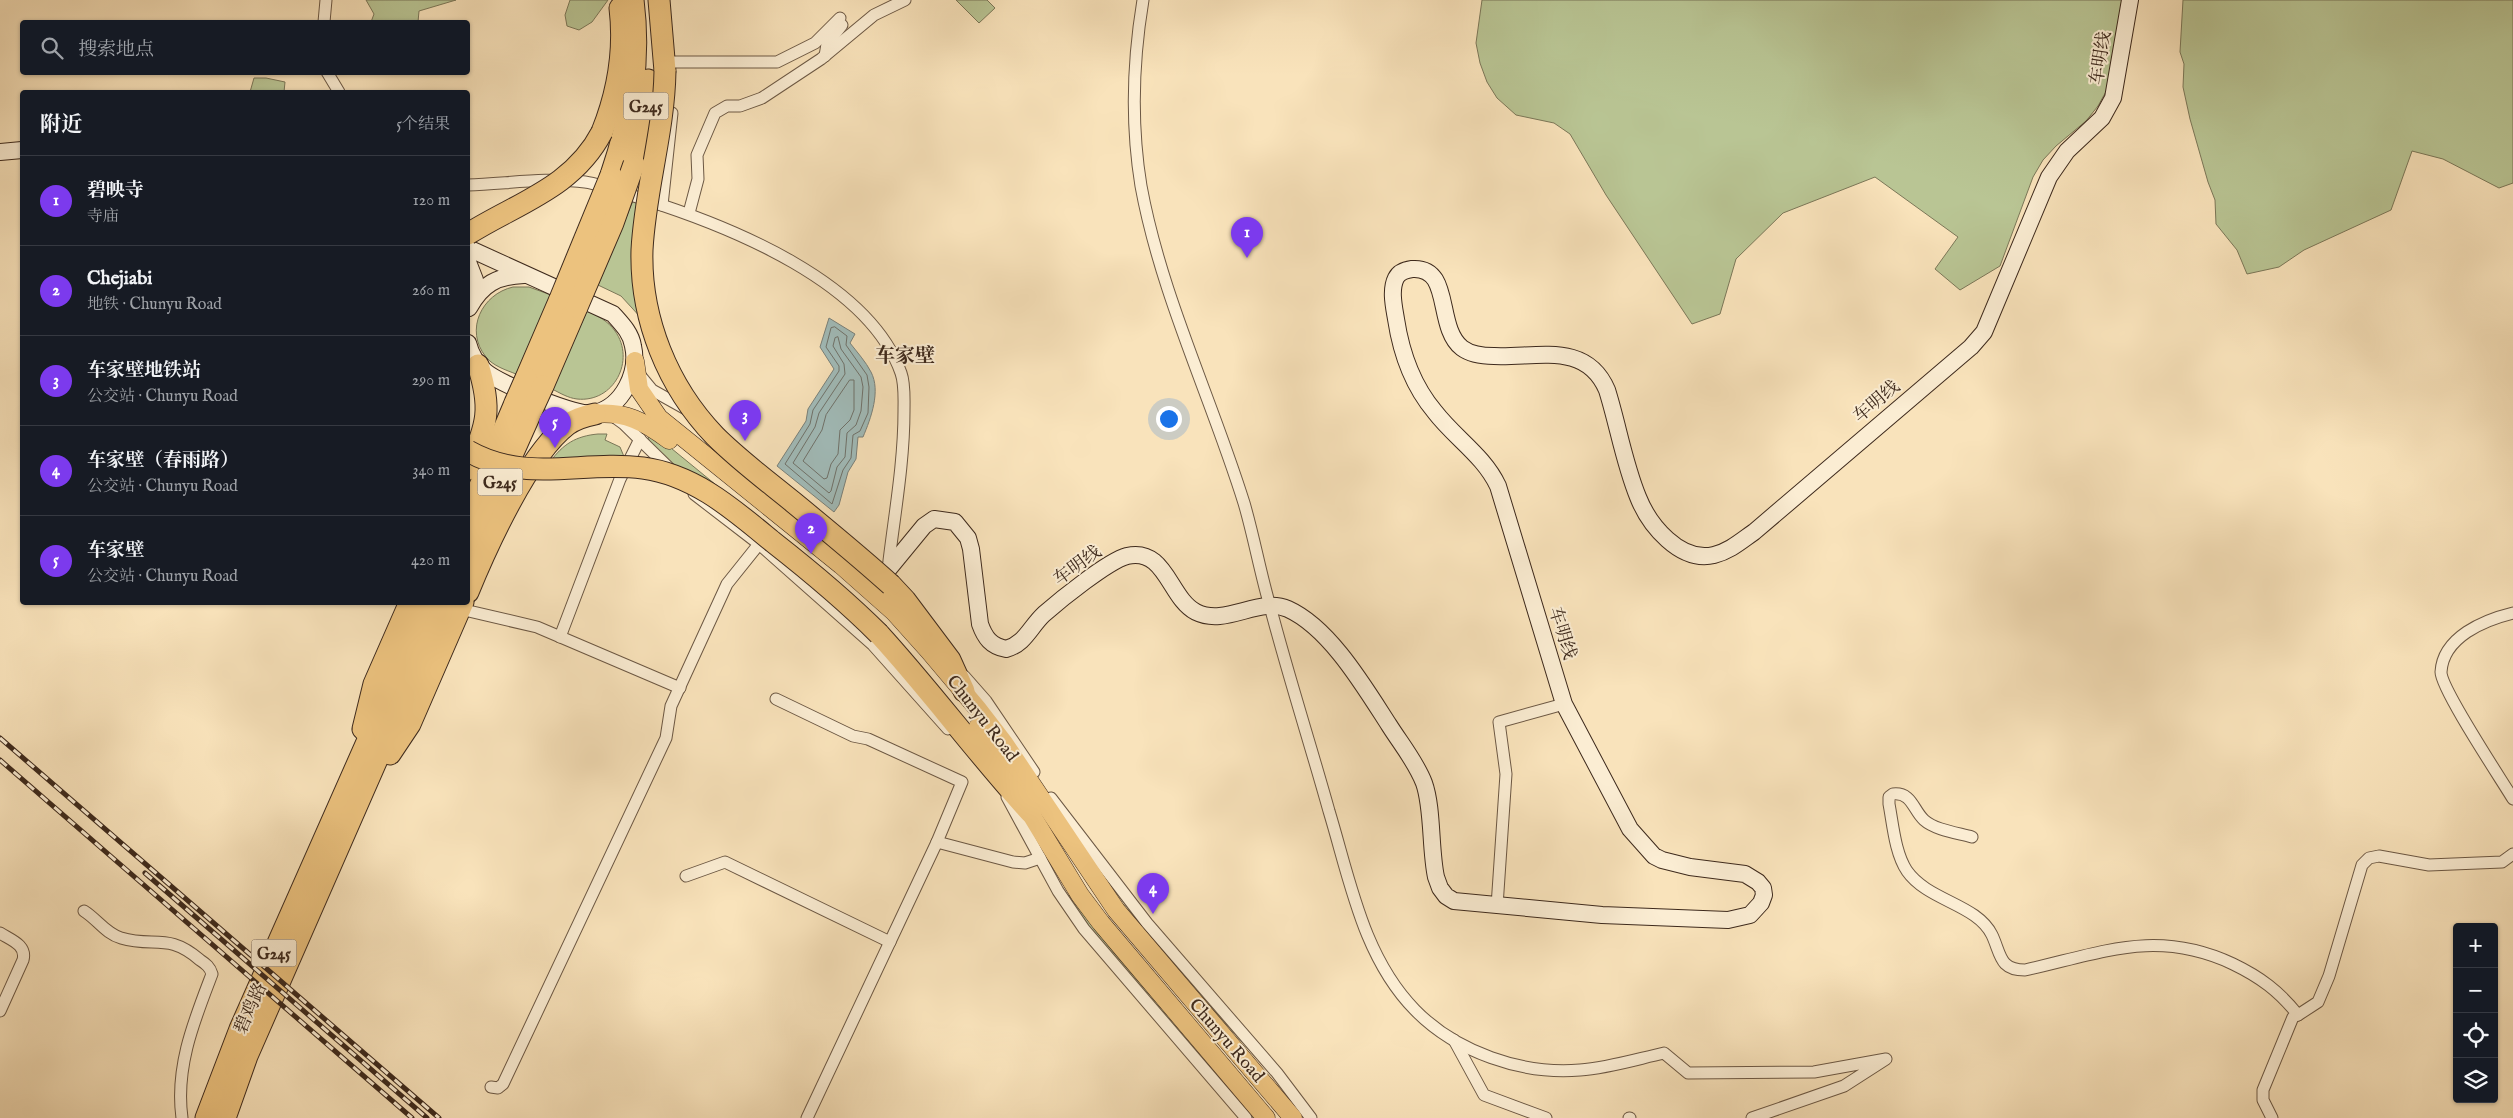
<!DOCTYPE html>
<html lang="zh">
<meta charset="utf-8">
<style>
body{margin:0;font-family:"IM FELL English","Noto Serif SC",serif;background:#20242c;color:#f1f3f6}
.controls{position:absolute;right:15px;bottom:15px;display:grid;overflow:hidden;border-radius:5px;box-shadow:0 1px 4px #0004}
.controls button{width:45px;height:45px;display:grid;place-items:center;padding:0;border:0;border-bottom:1px solid #363941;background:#171b24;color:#f1f3f6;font:25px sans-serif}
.you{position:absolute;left:1168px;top:418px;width:18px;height:18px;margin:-12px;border:4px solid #fff;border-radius:50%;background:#1a73e8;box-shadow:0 0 0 8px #1a73e833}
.badge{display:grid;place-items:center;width:32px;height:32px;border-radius:50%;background:#7c3aed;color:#fff;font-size:16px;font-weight:700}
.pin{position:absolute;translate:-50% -41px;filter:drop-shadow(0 1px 2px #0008)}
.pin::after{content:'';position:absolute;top:26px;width:18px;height:15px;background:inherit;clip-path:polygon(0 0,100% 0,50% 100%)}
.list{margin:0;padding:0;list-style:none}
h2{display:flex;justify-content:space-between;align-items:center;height:65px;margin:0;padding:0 20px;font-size:21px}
h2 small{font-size:16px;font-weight:400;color:#9ea1a6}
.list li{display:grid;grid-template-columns:32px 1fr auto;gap:15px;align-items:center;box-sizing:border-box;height:90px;padding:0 20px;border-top:1px solid #363941}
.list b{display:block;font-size:19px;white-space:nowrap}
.list p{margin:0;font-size:16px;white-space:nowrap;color:#9ea1a6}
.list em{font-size:16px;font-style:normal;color:#9ea1a6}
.icon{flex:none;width:28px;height:28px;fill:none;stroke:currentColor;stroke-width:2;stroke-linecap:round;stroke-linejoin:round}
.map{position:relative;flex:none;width:2513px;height:1118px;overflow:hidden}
.search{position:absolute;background:#171b24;box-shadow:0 1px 4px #0004;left:20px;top:20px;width:450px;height:55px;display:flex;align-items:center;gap:12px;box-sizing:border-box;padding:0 18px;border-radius:5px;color:#9ea1a6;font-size:19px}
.panel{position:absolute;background:#171b24;box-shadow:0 1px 4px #0004;left:20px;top:90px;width:450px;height:515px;border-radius:5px}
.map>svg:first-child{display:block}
</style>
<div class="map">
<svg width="2513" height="1118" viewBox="0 0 2513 1118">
<rect width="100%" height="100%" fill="#f9e3bb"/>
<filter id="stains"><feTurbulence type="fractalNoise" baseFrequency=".004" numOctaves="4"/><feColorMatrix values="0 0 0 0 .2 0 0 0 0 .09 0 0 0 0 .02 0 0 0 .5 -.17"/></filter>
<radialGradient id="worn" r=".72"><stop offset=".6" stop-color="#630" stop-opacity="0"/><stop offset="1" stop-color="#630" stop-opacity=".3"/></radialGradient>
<g fill="#b9c594" stroke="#7b7758">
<path d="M366 0H456L419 11 418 22H371L374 14Z"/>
<path d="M570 0H608L592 22 579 30 567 26 565 15Z"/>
<path d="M956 0H987L995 8 979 23Z"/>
<path d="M1482 0H2127L2108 88 2098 106 2086 121 2056 146 2043 160 2033 177 2000 266 1960 290 1935 269 1958 237 1875 177 1783 213 1736 259 1720 314 1692 324 1606 195 1570 134 1554 123 1516 115 1497 98 1487 82 1480 63 1476 43Z"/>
<path d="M2183 0H2513V183L2499 188 2443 159 2412 151 2391 210 2304 250 2279 267 2247 274 2237 250 2216 224 2215 200 2208 182 2190 119 2183 87 2184 64 2180 52Z"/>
<path d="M254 78H266L285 82 284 92H250Z"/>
<path d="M635 196 642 198 643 320 621 296 598 285Z"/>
<path d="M513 287H529L551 295 516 374C506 370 493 366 486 357 464 330 482 294 513 287Z"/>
<path d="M587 311C598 316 608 321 615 331 636 360 614 403 577 399 568 398 560 393 552 389Z"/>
<path d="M598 434H607L605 440 620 447 625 459 550 462C563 444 576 436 598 434Z"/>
<path d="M651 434 655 435 732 498 677 469 650 442 648 438Z"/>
<path d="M1099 869 1275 1079 1153 942Z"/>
<path d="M1069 895 1114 953 1256 1118H1250L1095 937 1067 897Z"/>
</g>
<path fill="#a1bcba" stroke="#79817b" d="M829 318 855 334 850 343C857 352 866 362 871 372 881 391 871 418 863 437H858L856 459 848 472 839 505 834 512 777 466 806 421 808 409 834 369 820 347Z"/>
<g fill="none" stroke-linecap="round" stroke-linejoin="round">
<g stroke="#6f726b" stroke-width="1">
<path d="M835 327 847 336 846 345 867 375 869 387 868 413 860 431 853 435 851 458 843 470 832 504 785 464 810 424 813 410 839 371V366L826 347 831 328Z"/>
<path d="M838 337 841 349 861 377 863 387 861 411 856 425 847 433 845 457 837 467 831 491 829 493 793 463 815 427 819 413 845 374 844 364 833 346 835 338Z"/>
<path d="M850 380H854V410L850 420 840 430 838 454 831 464 827 478 824 479 803 461 822 430 826 415Z"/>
</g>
<defs>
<g id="street">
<path d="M1143 0C1133 60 1131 125 1141 186 1161 295 1211 397 1244 503 1254 537 1260 572 1270 606 1288 675 1310 743 1329 811 1350 880 1363 957 1415 1010 1456 1052 1522 1075 1580 1070 1608 1068 1637 1059 1664 1053L1688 1073 1814 1072 1886 1059 1844 1086 1752 1118"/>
<path d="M324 22 326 0"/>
<path d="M825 56 827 44 842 25"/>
<path d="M665 62H777L815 43 840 18"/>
<path d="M327 72 339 92"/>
<path d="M468 185C505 184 547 177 585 182 605 185 626 194 646 200 731 227 869 282 901 373 905 384 904 399 904 411 904 464 894 517 888 569"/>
<path d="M662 205 672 113"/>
<path d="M689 213 698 179 697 155 715 113 727 106H740L762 98 821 59 874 15 905 0"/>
<path d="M638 373 652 390 686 409"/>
<path d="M613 416 624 424 673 472"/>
<path d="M694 494 759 544 847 622 873 645 948 729"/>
<path d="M460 609 537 627 680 688"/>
<path d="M2513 613C2484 620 2443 637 2441 672 2441 689 2501 779 2513 799"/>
<path d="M560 637 620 479 640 439"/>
<path d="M964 676 986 701 1034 772"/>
<path d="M776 699 853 736 868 739 962 782 937 842 807 1118"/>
<path d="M1007 797 1058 891 1084 929 1246 1118"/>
<path d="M1051 798 1147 923 1277 1073 1311 1118"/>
<path d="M1972 837C1958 833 1935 830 1924 820 1913 810 1912 792 1893 794L1889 797V804C1893 825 1895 853 1907 871 1928 901 1977 904 1992 935 2001 954 1999 970 2025 970 2102 953 2156 928 2233 964 2260 977 2279 991 2298 1015L2293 1017 2263 1090V1100L2272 1118"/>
<path d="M937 842 1013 862 1025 863 1040 858"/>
<path d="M686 876 725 862 890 942"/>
<path d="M1497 906 1506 774 1499 722 1564 704"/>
<path d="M84 911C97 919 106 934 121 938 154 948 168 932 200 960 206 964 210 967 212 974 194 1021 175 1067 182 1118"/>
<path d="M0 933C11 940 27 945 23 960L0 1011"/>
<path d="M2298 1015 2318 1002 2329 976 2362 865 2369 858 2379 856 2429 865 2502 862 2513 854"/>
<path d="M1454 1040 1484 1095 1546 1118"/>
<path d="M491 1087 498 1088 503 1084 666 738 671 706 727 584 759 544"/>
<path d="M1629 1118H1630"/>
</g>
<g id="secondary">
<path d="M0 152 22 150"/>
<path d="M468 248 613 314C622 324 631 333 633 346 639 372 623 406 595 413 578 418 501 384 486 372 476 364 471 355 468 343"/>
<path d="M468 262 475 280 471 300"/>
<path d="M469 308C482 284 497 276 524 275"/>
<path d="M887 571 924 526 934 519 955 522 968 538 971 549 980 624C985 638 991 646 1006 649 1025 644 1030 627 1044 614 1060 600 1108 561 1127 556 1166 547 1169 598 1196 612 1226 627 1259 596 1288 609 1330 628 1365 688 1389 725 1401 744 1416 762 1424 783 1433 808 1430 849 1436 877L1440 888 1446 896 1454 901 1602 915 1728 920 1750 915 1761 903 1764 895 1763 888 1758 882 1745 874 1690 867 1662 860 1654 856 1630 829 1564 704 1498 486C1484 456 1455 438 1435 412 1413 386 1401 352 1396 319 1394 307 1390 290 1396 278 1399 272 1405 270 1412 269 1453 266 1435 327 1462 348 1470 354 1484 356 1494 356 1537 358 1586 341 1607 390 1618 425 1624 463 1638 497 1649 525 1680 563 1714 555 1730 551 1741 541 1754 532L1971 347 1984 332 2049 177 2067 151 2102 118 2113 98 2130 0"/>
</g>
<g id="primary">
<path d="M635 361 639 389 659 418 841 565 894 612 929 651 977 708 1004 743 1116 910 1293 1118"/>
<path d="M595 414C625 411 645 422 669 440"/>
<path d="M978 727 1080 895 1101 923 1266 1118"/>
</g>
<g id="highway">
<path d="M659 0 665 71"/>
<path d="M602 132C618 92 625 50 620 8"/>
<path d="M634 164 642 131 648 80"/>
<path d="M611 175C631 116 641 62 633 0"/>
<path d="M526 378 560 299"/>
<path d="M543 386 577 307"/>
<path d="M468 469C486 425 493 412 478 365"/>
<path d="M468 514 515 403"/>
<path d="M468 554 532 410"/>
<path d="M891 585 905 600 950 660 964 691"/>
<path d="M468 592C487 546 528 455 567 425 575 419 585 416 595 414"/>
<path d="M879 634C932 692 978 755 1031 813"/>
<path d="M363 729 374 684 410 602"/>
<path d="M390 754 410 724 463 602"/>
<path d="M206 1118 240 1029 429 602"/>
<path d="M225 1118 247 1056 446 602"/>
</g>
</defs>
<use href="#street" stroke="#6c5844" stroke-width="13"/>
<use href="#secondary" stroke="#3d291c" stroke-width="18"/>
<use href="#primary" stroke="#3d291c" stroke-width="19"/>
<use href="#highway" stroke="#3d291c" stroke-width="23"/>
<use href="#street" stroke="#fbedd3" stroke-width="11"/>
<use href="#secondary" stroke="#fbedd3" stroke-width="16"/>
<use href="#primary" stroke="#ecc27e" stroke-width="18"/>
<use href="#highway" stroke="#ecc27e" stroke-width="21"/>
<defs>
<g id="rail">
<path d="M0 738 439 1118"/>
<path d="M0 760 412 1118"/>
<path d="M145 873 427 1118"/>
</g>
</defs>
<use href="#rail" stroke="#3d291c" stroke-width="5"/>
<use href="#rail" stroke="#fbedd3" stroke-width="3" stroke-dasharray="9" stroke-linecap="butt"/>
<defs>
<g id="highway-bridge">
<path d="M665 71C664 132 645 190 642 250 640 319 668 387 715 436 739 460 766 480 793 502 826 529 859 556 891 585"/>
<path d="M468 234C517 203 573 188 602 132"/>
<path d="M560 299 611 175"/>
<path d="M577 307 613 223 634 164"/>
<path d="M515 403 526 378"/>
<path d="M532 410 543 386"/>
<path d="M468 451C526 484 581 460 643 468 695 475 734 510 773 542 810 571 846 601 879 634"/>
</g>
</defs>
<use href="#highway-bridge" stroke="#3d291c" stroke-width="23" stroke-linecap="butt"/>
<use href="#highway-bridge" stroke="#ecc27e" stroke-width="21"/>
</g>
<g text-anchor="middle" stroke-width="4" stroke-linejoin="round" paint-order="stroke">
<g fill="#fbedd3" stroke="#766453" stroke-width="1">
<rect x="623.5" y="92.5" width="45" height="27" rx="4"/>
<rect x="477.5" y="468.5" width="45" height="27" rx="4"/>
<rect x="251.5" y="939.5" width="45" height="27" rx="4"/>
</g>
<g font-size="16" font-weight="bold" fill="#3d291c">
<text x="646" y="112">G245</text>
<text x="500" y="488">G245</text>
<text x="274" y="959">G245</text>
</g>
<g font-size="18" fill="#3d291c" stroke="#fbedd3">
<text transform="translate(2100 58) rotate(-81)" y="6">车明线</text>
<text transform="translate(1876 401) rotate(-40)" y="6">车明线</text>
<text transform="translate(1077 565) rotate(-36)" y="6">车明线</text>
<text transform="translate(1563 633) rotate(73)" y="6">车明线</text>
<text transform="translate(983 718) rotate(52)" y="6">Chunyu Road</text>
<text transform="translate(250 1008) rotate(-66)" y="6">碧鸡路</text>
<text transform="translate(1227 1040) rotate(49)" y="6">Chunyu Road</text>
</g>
<g font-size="20" font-weight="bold" fill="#3d291c" stroke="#fbedd3">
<text x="905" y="362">车家壁</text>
</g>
</g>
<rect width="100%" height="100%" filter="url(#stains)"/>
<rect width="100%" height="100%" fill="url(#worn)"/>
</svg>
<div class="controls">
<button>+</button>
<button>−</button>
<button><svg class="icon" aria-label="locate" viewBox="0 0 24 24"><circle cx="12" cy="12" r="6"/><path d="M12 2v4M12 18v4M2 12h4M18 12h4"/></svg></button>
<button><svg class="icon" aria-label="layers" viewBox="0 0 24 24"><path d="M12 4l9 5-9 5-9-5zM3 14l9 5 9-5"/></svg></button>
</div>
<div class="you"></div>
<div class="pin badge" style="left:1247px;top:258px">1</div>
<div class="pin badge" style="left:811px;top:554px">2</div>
<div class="pin badge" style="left:745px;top:441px">3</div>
<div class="pin badge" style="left:1153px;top:914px">4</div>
<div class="pin badge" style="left:555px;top:448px">5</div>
<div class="search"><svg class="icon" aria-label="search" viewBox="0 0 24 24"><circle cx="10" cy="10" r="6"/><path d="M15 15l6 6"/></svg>搜索地点</div>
<section class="panel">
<h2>附近<small>5个结果</small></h2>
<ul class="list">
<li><span class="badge">1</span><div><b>碧映寺</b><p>寺庙</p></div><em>120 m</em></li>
<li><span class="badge">2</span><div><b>Chejiabi</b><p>地铁 · Chunyu Road</p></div><em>260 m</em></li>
<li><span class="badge">3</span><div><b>车家壁地铁站</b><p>公交站 · Chunyu Road</p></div><em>290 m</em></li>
<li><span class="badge">4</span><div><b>车家壁（春雨路）</b><p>公交站 · Chunyu Road</p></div><em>340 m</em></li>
<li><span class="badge">5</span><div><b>车家壁</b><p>公交站 · Chunyu Road</p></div><em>420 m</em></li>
</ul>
</section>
</div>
